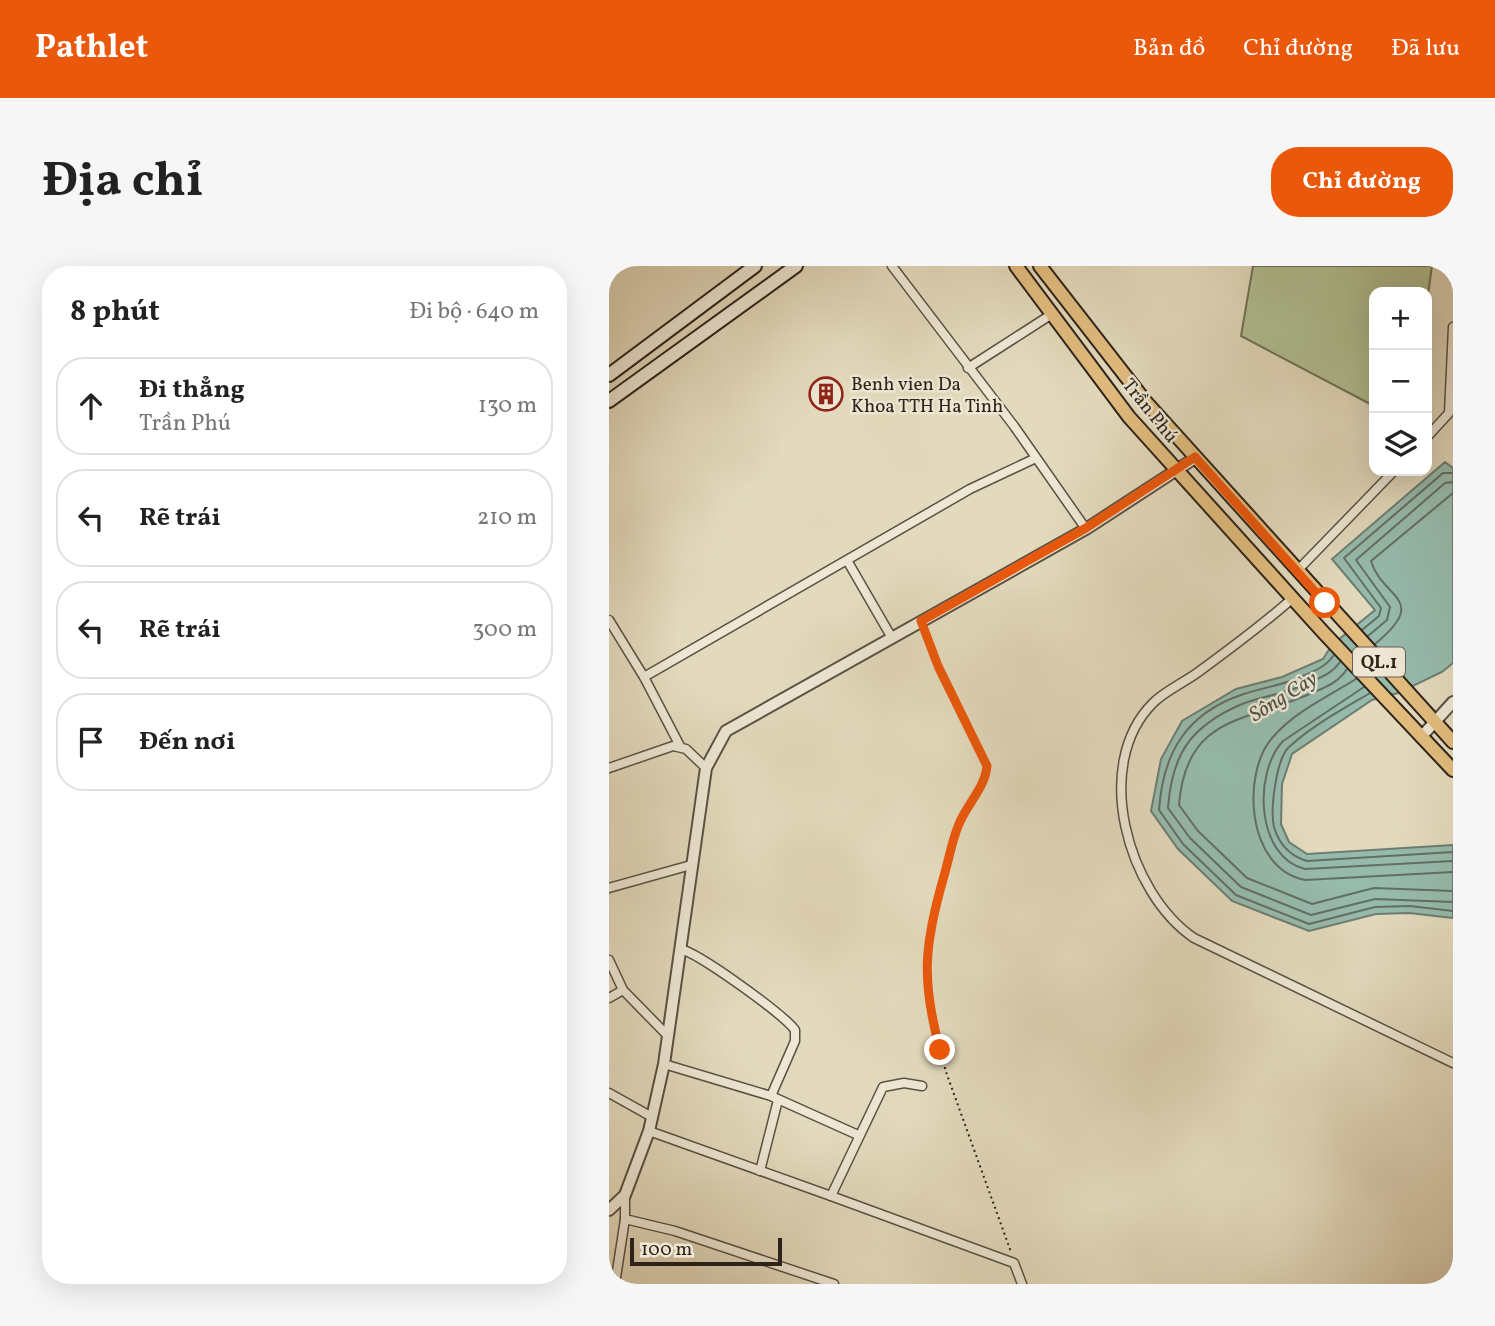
<!DOCTYPE html>
<html lang="vi">
<meta charset="utf-8">
<style>
body{margin:0;font-family:Vollkorn,serif;background:#f6f6f6;color:#222}
.controls{position:absolute;right:21px;top:21px;display:grid;overflow:hidden;border-radius:14px;box-shadow:0 7px 28px #0002}
.controls button{width:63px;height:63px;display:grid;place-items:center;padding:0;border:0;border-bottom:2px solid #e0e0e0;background:#fff;color:#222;font:35px sans-serif}
.scale{position:absolute;left:21px;bottom:18px;width:152px;box-sizing:border-box;padding-left:7px;border:4px solid #2d231b;border-top:0;font-size:19px;line-height:24px;white-space:nowrap;color:#2d231b;-webkit-text-stroke:5px #ede7d4;paint-order:stroke}
.stop{position:absolute;width:21px;height:21px;margin:-16px;border:5px solid #ea580c;border-radius:50%;background:#fff}
.stop.end{background:#ea580c;border-color:#fff;box-shadow:0 2px 7px #0008}
.list{margin:0;padding:0;list-style:none}
h2{display:flex;justify-content:space-between;align-items:center;height:91px;margin:0;padding:0 28px;font-size:30px}
h2 small{font-size:23px;font-weight:400;color:#767676}
.list li{display:grid;grid-template-columns:46px 1fr auto;gap:21px;align-items:center;box-sizing:border-box;height:98px;margin:0 14px 14px;padding:0 14px;border:2px solid #e0e0e0;border-radius:28px}
.list b{display:block;font-size:26px;white-space:nowrap}
.list p{margin:0;font-size:23px;white-space:nowrap;color:#767676}
.list em{font-size:23px;font-style:normal;color:#767676}
.icon{flex:none;width:38px;height:38px;fill:none;stroke:currentColor;stroke-width:2;stroke-linecap:round;stroke-linejoin:round}
.map{position:relative;flex:none;width:844px;height:1018px;overflow:hidden;border-radius:28px}
header{display:flex;align-items:center;gap:42px;box-sizing:border-box;height:98px;padding:0 35px;background:#ea580c;color:#fff}
header strong{font-size:33px}
nav{display:flex;gap:38px;margin-inline-start:auto;font-size:24px}
.intro{display:flex;align-items:center;justify-content:space-between;box-sizing:border-box;height:168px;padding:0 42px}
h1{margin:0;font-size:49px}
.button{padding:18px 32px;border-radius:28px;background:#ea580c;color:#fff;font-size:24px;font-weight:700}
main{display:flex;gap:42px;padding:0 42px}
aside{flex:1;background:#fff;border-radius:28px;box-shadow:0 7px 28px #0002}
.map>svg:first-child{display:block}
</style>
<header>
<strong>Pathlet</strong>
<nav><a>Bản đồ</a><a>Chỉ đường</a><a>Đã lưu</a></nav>
</header>
<div class="intro"><h1>Địa chỉ</h1><a class="button">Chỉ đường</a></div>
<main>
<aside>
<h2>8 phút<small>Đi bộ · 640 m</small></h2>
<ul class="list">
<li><svg class="icon" aria-label="ahead" viewBox="0 0 24 24"><path d="M12 20V5M6 11l6-6 6 6"/></svg><div><b>Đi thẳng</b><p>Trần Phú</p></div><em>130 m</em></li>
<li><svg class="icon" aria-label="left" viewBox="0 0 24 24"><path d="M17 20v-9H6M10 6l-5 5 5 5"/></svg><div><b>Rẽ trái</b></div><em>210 m</em></li>
<li><svg class="icon" aria-label="left" viewBox="0 0 24 24"><path d="M17 20v-9H6M10 6l-5 5 5 5"/></svg><div><b>Rẽ trái</b></div><em>300 m</em></li>
<li><svg class="icon" aria-label="arrive" viewBox="0 0 24 24"><path d="M6 21V4h12l-3 4 3 4H6"/></svg><div><b>Đến nơi</b></div></li>
</ul>
</aside>
<div class="map">
<svg width="844" height="1018" viewBox="0 0 844 1018">
<rect width="100%" height="100%" fill="#e3dabd"/>
<filter id="stains"><feTurbulence type="fractalNoise" baseFrequency=".00286" numOctaves="4"/><feColorMatrix values="0 0 0 0 .2 0 0 0 0 .09 0 0 0 0 .02 0 0 0 .5 -.17"/></filter>
<radialGradient id="worn" r=".72"><stop offset=".6" stop-color="#630" stop-opacity="0"/><stop offset="1" stop-color="#630" stop-opacity=".3"/></radialGradient>
<path fill="#b1c093" stroke="#6f7257" stroke-width="2" d="M644 0H823L818 36V26H765V140L632 70Z"/>
<path fill="#96bbad" stroke="#6c7e73" stroke-width="2" d="M836 196 844 202V397L833 406 789 427 763 434 683 488 673 518 672 558 680 576 698 588 844 579V652L800 647 767 648 700 665 623 635 569 583 542 545 552 493 573 455 627 423 673 411 714 393 723 379 766 344 723 293Z"/>
<g fill="none" stroke-linecap="round" stroke-linejoin="round">
<g stroke="#626f64" stroke-width="2">
<path d="M753 364 770 350 772 342 735 292 834 207H844"/>
<path d="M759 370 778 354 781 341 747 294 836 217 844 216"/>
<path d="M766 378C822 332 773 333 762 295L844 227"/>
<path d="M725 389C716 402 703 406 689 412 671 420 651 422 632 429 577 448 554 487 550 544L574 578 627 629 700 658 766 641 801 640 844 645"/>
<path d="M731 396C722 409 709 412 695 419 675 428 653 430 633 438 582 460 563 487 559 542L581 572 632 621 702 649 766 633 844 636"/>
<path d="M738 403C730 416 717 421 703 427 637 456 577 449 570 539L589 565 638 612 703 638 765 622 844 625"/>
<path d="M747 413C720 430 685 446 664 471 632 506 637 603 696 614L844 606"/>
<path d="M755 421 674 475C644 507 647 591 696 603L844 595"/>
<path d="M761 427C734 443 702 460 679 482 667 495 661 544 665 561 670 578 681 590 698 595L844 586"/>
</g>
<defs>
<g id="minor">
<path d="M283 0 405 160 477 263"/>
<path d="M359 102 443 48"/>
<path d="M818 171 840 147 844 61"/>
<path d="M239 296 283 372"/>
<path d="M688 305 785 205"/>
<path d="M684 332C653 359 621 383 588 407 574 417 556 425 544 437 482 499 519 627 585 672L844 797"/>
<path d="M0 354 35 411 71 480"/>
<path d="M35 411 361 223 427 192"/>
<path d="M0 502 64 480 77 483 97 502"/>
<path d="M0 622 82 599"/>
<path d="M71 683C90 687 174 748 186 764V775L162 830"/>
<path d="M0 694 14 724 59 770"/>
<path d="M0 732 14 724"/>
<path d="M55 798 162 830 249 869"/>
<path d="M0 827 43 851"/>
<path d="M40 865 222 930 274 821 295 817 313 820"/>
<path d="M151 905 169 834"/>
<path d="M222 930 405 997 413 1018"/>
<path d="M16 953 66 965 225 1018"/>
<path d="M6 1018 16 953V929"/>
</g>
<g id="tertiary">
<path d="M812 471 844 436"/>
<path d="M0 944 16 929 40 865 55 798 97 502 117 465 477 263 586 192"/>
</g>
<g id="secondary">
<path d="M0 109 146 0"/>
<path d="M0 135 187 0"/>
</g>
<g id="primary">
<path d="M407 0 520 151 714 366 844 504"/>
<path d="M431 0 536 135 844 476"/>
</g>
</defs>
<use href="#minor" stroke="#5a5144" stroke-width="11"/>
<use href="#tertiary" stroke="#5a5144" stroke-width="14"/>
<use href="#secondary" stroke="#2d231b" stroke-width="16"/>
<use href="#primary" stroke="#2d231b" stroke-width="16"/>
<path stroke="#2d231b" stroke-width="2" stroke-dasharray="2 3.5" stroke-linecap="butt" d="M316 367 351 450 378 501 377 513 349 559 325 645 316 709 319 740 337 806 402 986"/>
<use href="#minor" stroke="#ede7d4" stroke-width="8"/>
<use href="#tertiary" stroke="#ede7d4" stroke-width="10"/>
<use href="#secondary" stroke="#ede7d4" stroke-width="12"/>
<use href="#primary" stroke="#e2bd7e" stroke-width="12"/>
</g>
<g fill="none" stroke-linecap="round" stroke-linejoin="round">
<path stroke="#ea580c" stroke-width="9" d="M331 784C312 714 315 679 335 610 340 593 343 574 350 558 358 538 376 522 378 500L329 400 312 355 477 262 586 191 716 337"/>
</g>
<defs>
<symbol id="building-ring" viewBox="-11 -11 22 22"><circle r="9.5" fill="#ede7d4" stroke="#8f2418" stroke-width="1.5"/><path d="M-4-6H4V6H1V3H-1V6H-4ZM-2.5-4.3h1.7v1.8h-1.7ZM.8-4.3h1.7v1.8H.8ZM-2.5-1h1.7V.8h-1.7ZM.8-1h1.7V.8H.8Z" fill="#8f2418"/></symbol>
</defs>
<g fill-rule="evenodd">
<use href="#building-ring" x="198" y="109" width="38" height="38"/>
</g>
<g text-anchor="middle" stroke-width="5" stroke-linejoin="round" paint-order="stroke">
<rect fill="#ede7d4" stroke="#675e52" stroke-width="2" x="744" y="381.5" width="52" height="29" rx="5"/>
<g font-size="18" font-weight="bold" fill="#2d231b">
<text x="770" y="402">QL.1</text>
</g>
<g font-size="19" fill="#2d231b" stroke="#ede7d4" text-anchor="start">
<text x="242" y="124">Benh vien Da<tspan x="242" dy="22">Khoa TTH Ha Tinh</tspan></text>
</g>
<g font-size="19" fill="#2d231b" stroke="#ede7d4">
<text transform="translate(542 144) rotate(51)" y="7">Trần Phú</text>
</g>
<g font-size="21" font-style="italic" fill="#4c5147" stroke="#ede7d4">
<text transform="translate(674 430) rotate(-32)" y="7">Sông Cày</text>
</g>
</g>
<rect width="100%" height="100%" filter="url(#stains)"/>
<rect width="100%" height="100%" fill="url(#worn)"/>
</svg>
<div class="controls">
<button>+</button>
<button>−</button>
<button><svg class="icon" aria-label="layers" viewBox="0 0 24 24"><path d="M12 4l9 5-9 5-9-5zM3 14l9 5 9-5"/></svg></button>
</div>
<div class="scale">100 m</div>
<div class="stop" style="left:716px;top:337px"></div>
<div class="stop end" style="left:331px;top:784px"></div>
</div>
</main>
